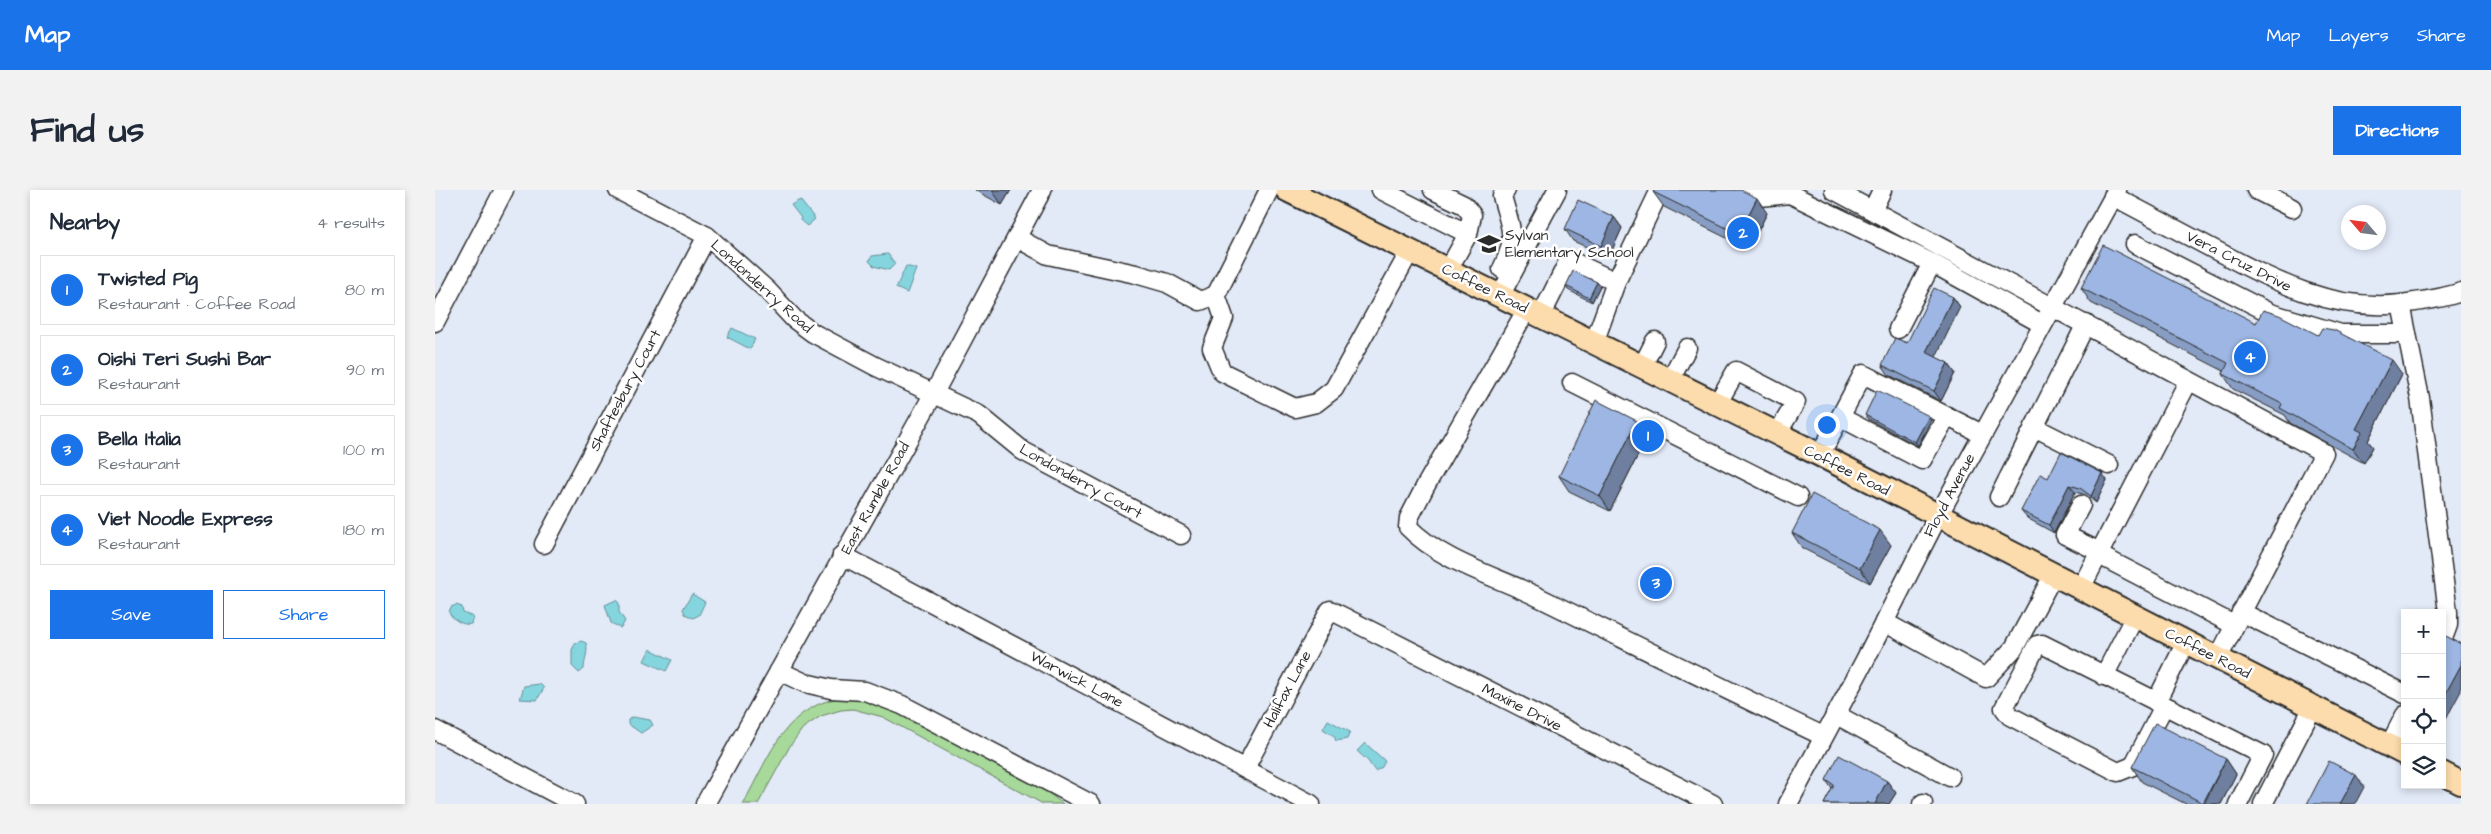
<!DOCTYPE html>
<meta charset="utf-8">
<style>
body{margin:0;font-family:"Architects Daughter",sans-serif;background:#f2f2f3;color:#1f2937}
.controls{position:absolute;right:15px;bottom:15px;display:grid;overflow:hidden;border-radius:0px;box-shadow:0 2px 8px #0003}
.controls button{width:45px;height:45px;display:grid;place-items:center;padding:0;border:0;border-bottom:1px solid #e0e1e3;background:#fff;color:#1f2937;font:25px sans-serif}
.compass{position:absolute;left:1906px;top:15px;width:45px;height:45px;border-radius:50%;background:#fff;box-shadow:0 2px 8px #0003;rotate:298deg}
.you{position:absolute;left:1391px;top:234px;width:18px;height:18px;margin:-12px;border:4px solid #fff;border-radius:50%;background:#1a73e8;box-shadow:0 0 0 8px #1a73e833}
.badge{display:grid;place-items:center;width:32px;height:32px;border-radius:50%;background:#1a73e8;color:#fff;font-size:16px;font-weight:700}
.pin{position:absolute;translate:-50% -50%;border:2px solid #fff;box-shadow:0 1px 5px #0006}
.list{margin:0;padding:0;list-style:none}
h2{display:flex;justify-content:space-between;align-items:center;height:65px;margin:0;padding:0 20px;font-size:21px}
h2 small{font-size:16px;font-weight:400;color:#747a83}
.list li{display:grid;grid-template-columns:32px 1fr auto;gap:15px;align-items:center;box-sizing:border-box;height:70px;margin:0 10px 10px;padding:0 10px;border:1px solid #e0e1e3;border-radius:0px}
.list b{display:block;font-size:19px;white-space:nowrap}
.list p{margin:0;font-size:16px;white-space:nowrap;color:#747a83}
.list em{font-size:16px;font-style:normal;color:#747a83}
.actions{display:flex;gap:10px;padding:15px 20px}
.actions a{flex:1;padding:11px 0;border:1px solid #1a73e8;border-radius:0px;text-align:center;font-size:18px;color:#1a73e8}
.actions .main{background:#1a73e8;color:#fff}
.icon{flex:none;width:28px;height:28px;fill:none;stroke:currentColor;stroke-width:2;stroke-linecap:round;stroke-linejoin:round}
.map{position:relative;flex:none;width:2026px;height:614px;overflow:hidden;border-radius:0px}
header{display:flex;align-items:center;gap:30px;box-sizing:border-box;height:70px;padding:0 25px;background:#1a73e8;color:#fff}
header strong{font-size:24px}
nav{display:flex;gap:28px;margin-inline-start:auto;font-size:18px}
.intro{display:flex;align-items:center;justify-content:space-between;box-sizing:border-box;height:120px;padding:0 30px}
h1{margin:0;font-size:35px}
.button{padding:12px 22px;border-radius:0px;background:#1a73e8;color:#fff;font-size:18px;font-weight:700}
main{display:flex;gap:30px;padding:0 30px}
aside{flex:1;background:#fff;border-radius:0px;box-shadow:0 2px 8px #0003}
.map>svg:first-child{display:block}
</style>
<header>
<strong>Map</strong>
<nav><a>Map</a><a>Layers</a><a>Share</a></nav>
</header>
<div class="intro"><h1>Find us</h1><a class="button">Directions</a></div>
<main>
<aside>
<h2>Nearby<small>4 results</small></h2>
<ul class="list">
<li><span class="badge">1</span><div><b>Twisted Pig</b><p>Restaurant · Coffee Road</p></div><em>80 m</em></li>
<li><span class="badge">2</span><div><b>Oishi Teri Sushi Bar</b><p>Restaurant</p></div><em>90 m</em></li>
<li><span class="badge">3</span><div><b>Bella Italia</b><p>Restaurant</p></div><em>100 m</em></li>
<li><span class="badge">4</span><div><b>Viet Noodle Express</b><p>Restaurant</p></div><em>180 m</em></li>
</ul>
<div class="actions"><a class="main">Save</a><a>Share</a></div>
</aside>
<div class="map">
<svg width="2026" height="614" viewBox="0 0 2026 614">
<rect width="100%" height="100%" fill="#e2e9f7"/>
<filter id="ink" filterUnits="userSpaceOnUse"><feTurbulence type="fractalNoise" baseFrequency=".02" numOctaves="2"/><feDisplacementMap in="SourceGraphic" scale="10" xChannelSelector="R" yChannelSelector="G"/><feConvolveMatrix kernelMatrix="1 2 1 2 8 2 1 2 1" color-interpolation-filters="sRGB"/></filter>
<g filter="url(#ink)">
<path fill="#a7d99a" stroke="#698262" d="M417 506 453 515 607 598 628 614H608L448 527 418 519 406 520 386 526 368 538 355 556 323 614H308C337 562 350 512 417 506Z"/>
<g fill="#85d5df" stroke="#619197">
<path d="M365 10 380 29 372 36 365 30 366 28 356 15Z"/>
<path d="M453 64 460 74 454 80 439 76 434 71 437 66Z"/>
<path d="M471 76 481 79 472 103 461 98Z"/>
<path d="M297 138 320 149 315 159 292 147Z"/>
<path d="M257 404 270 412 264 425 258 428 250 424 248 419Z"/>
<path d="M181 410 184 413V422L190 431 186 438 176 433 170 415Z"/>
<path d="M21 415 27 417 28 423 38 427 36 434C28 436 17 429 14 422L16 417Z"/>
<path d="M146 451 151 453C154 460 149 471 149 479L144 483 137 476V460L140 453Z"/>
<path d="M215 459 237 470 231 481 209 471Z"/>
<path d="M105 494 109 498 102 510 85 509 89 496Z"/>
<path d="M197 527 215 530 218 535 206 543 193 534V530Z"/>
<path d="M893 530 915 542 912 549 901 551 899 546 888 539Z"/>
<path d="M930 553 950 571 947 577 940 581 933 571 922 561Z"/>
</g>
<g fill="none" stroke-linecap="round" stroke-linejoin="round">
<defs>
<g id="minor">
<path d="M183 0 272 46 332 100 359 129 378 143 440 176 544 225 588 261 746 345"/>
<path d="M834 0 781 105 789 128 777 158 787 182 860 218 881 213 899 199 975 61"/>
<path d="M946 0 1033 44"/>
<path d="M998 0 1029 15 1037 25 1033 44 1013 80"/>
<path d="M1309 0 1324 7 1355 4 1497 73 1607 134"/>
<path d="M1399 0 1889 263 1783 468"/>
<path d="M1821 0 1857 18"/>
<path d="M1678 6C1712 24 1746 42 1780 60 1839 91 1897 122 1966 114 1987 111 2007 109 2026 102"/>
<path d="M1438 19 1447 0"/>
<path d="M582 48 613 65 701 84 732 93 765 111 781 105"/>
<path d="M1700 54 1835 123 1906 144H1972"/>
<path d="M1067 79C1083 46 1076 40 1067 6L1071 0"/>
<path d="M1065 106 1122 0"/>
<path d="M1966 114 1985 208 2013 422V435L2007 451"/>
<path d="M1092 119 991 295 974 328 973 337C1006 371 1057 385 1099 405 1195 452 1291 500 1388 546"/>
<path d="M1106 126 1134 70 1181 92"/>
<path d="M0 132 69 0"/>
<path d="M1463 139 1497 73"/>
<path d="M1159 153 1181 92 1225 0"/>
<path d="M1207 177 1220 151"/>
<path d="M1235 190 1252 158"/>
<path d="M1137 193 1363 307"/>
<path d="M1282 214 1301 181 1361 212 1342 244"/>
<path d="M1405 227 1487 270 1512 226"/>
<path d="M1599 237 1674 275"/>
<path d="M1385 265 1428 184 1547 244"/>
<path d="M1564 307 1651 134"/>
<path d="M1646 315 1630 345 1665 362"/>
<path d="M109 354 272 46"/>
<path d="M407 365 876 614"/>
<path d="M1664 365 1799 435"/>
<path d="M1646 398 1753 192"/>
<path d="M1806 422 1970 504"/>
<path d="M1449 432 1551 488 1579 458 1619 384"/>
<path d="M344 481 370 493 396 499 430 501 467 515 656 614"/>
<path d="M1669 486 1700 426"/>
<path d="M1721 512 1751 452"/>
<path d="M1729 516 1698 576 1683 582 1575 526 1569 518 1602 455 1607 454 1828 565 1803 614"/>
<path d="M1400 524 1515 587"/>
<path d="M0 540 140 614"/>
<path d="M1954 556 1970 525"/>
<path d="M810 578 895 420 1278 614"/>
<path d="M270 614 499 203 607 0"/>
<path d="M1353 614 1429 472 1503 326 1682 0"/>
<path d="M1487 614 1488 613"/>
<path d="M1828 614 1878 517"/>
</g>
<g id="major">
<path d="M852 0 1385 265 1970 564"/>
<path d="M2007 583 2026 593"/>
</g>
</defs>
<use href="#minor" stroke="#2b2b2b" stroke-width="21"/>
<use href="#major" stroke="#2b2b2b" stroke-width="26"/>
<use href="#minor" stroke="#fff" stroke-width="18"/>
<use href="#major" stroke="#fcdcac" stroke-width="22"/>
</g>
<g fill="#879dc3" stroke="#2b2b2b">
<path d="M540 0H576L567 15Z"/>
<path d="M1218 2 1332 23 1314 59 1229 17Z"/>
<path d="M1179 27 1187 38 1174 67 1138 51 1130 39Z"/>
<path d="M1131 96H1165L1157 112 1133 100Z"/>
<path d="M1646 98 1883 145 1967 184 1933 251 1938 257 1929 273 1855 233 1850 225 1798 199 1788 184 1789 181 1656 113Z"/>
<path d="M1518 107 1525 117 1500 167 1513 173 1520 183 1506 211 1454 185 1447 175 1472 153Z"/>
<path d="M1430 225 1494 226 1496 230 1483 256 1433 229Z"/>
<path d="M1202 231 1213 245 1175 321 1134 301 1124 286Z"/>
<path d="M1613 288 1672 290 1661 313 1651 305 1640 302 1619 343 1592 328 1586 321Z"/>
<path d="M1357 343 1456 355 1435 393 1367 358Z"/>
<path d="M1791 569 1801 584 1786 614H1751L1707 592 1697 577Z"/>
<path d="M1391 590 1452 591 1461 603 1454 614H1389L1397 599Z"/>
</g>
<g fill="#6e7f9f" stroke="#2b2b2b">
<path d="M557 0H576L567 15Z"/>
<path d="M1322 8 1332 23 1314 59 1304 44Z"/>
<path d="M1179 27 1187 38 1174 67 1166 56Z"/>
<path d="M1162 92 1165 96 1157 112 1154 108Z"/>
<path d="M1518 107 1525 117 1498 173 1491 162Z"/>
<path d="M1957 170 1967 184 1933 251 1938 257 1929 273 1918 259 1921 239Z"/>
<path d="M1513 173 1520 183 1506 211 1499 201Z"/>
<path d="M1494 226 1496 230 1483 256 1480 252Z"/>
<path d="M1202 231 1213 245 1175 321 1165 306Z"/>
<path d="M1667 283 1672 290 1661 313 1656 306Z"/>
<path d="M1634 295 1640 302 1619 343 1614 335Z"/>
<path d="M1445 340 1456 355 1435 393 1425 378Z"/>
<path d="M2026 475V501L2007 536V510Z"/>
<path d="M1791 569 1801 584 1786 614H1769Z"/>
<path d="M1921 585 1929 597 1920 614H1905Z"/>
<path d="M1452 591 1461 603 1454 614H1440Z"/>
</g>
<g fill="#9db6e3" stroke="#2b2b2b">
<path d="M1219 0H1306L1322 8 1304 44 1218 2Z"/>
<path d="M1143 10 1179 27 1166 56 1130 39Z"/>
<path d="M1668 55 1821 133 1828 120 1844 125 1883 145 1887 138 1899 140 1957 170 1921 239 1927 242 1918 259 1845 218 1847 214 1788 184 1793 173 1646 98Z"/>
<path d="M1138 81 1162 92 1154 108 1131 96Z"/>
<path d="M1499 98 1518 107 1491 162 1513 173 1499 201 1447 175 1460 148 1472 153Z"/>
<path d="M1442 200 1494 226 1480 252 1430 225Z"/>
<path d="M1161 210 1202 231 1165 306 1124 286Z"/>
<path d="M1626 262 1667 283 1656 306 1645 298 1634 295 1614 335 1586 321 1605 284 1613 288Z"/>
<path d="M1377 304 1445 340 1425 378 1357 343Z"/>
<path d="M2011 446 2026 454V475L2007 510V452Z"/>
<path d="M1720 533 1791 569 1768 613 1697 577Z"/>
<path d="M1404 565 1452 591 1440 614H1435L1432 612 1431 614H1389L1399 595 1391 590Z"/>
<path d="M1894 571 1921 585 1905 614H1872Z"/>
</g>
</g>
<defs>
<symbol id="school-bare" viewBox="-9 -9 18 18"><path d="M0-5L7-2L0 1L-7-2ZM-4 1L0 2.5L4 1V4Q0 6-4 4Z" fill="#2b2b2b" stroke="#fff" stroke-width="2.5" paint-order="stroke"/></symbol>
</defs>
<g fill-rule="evenodd">
<use href="#school-bare" x="1038" y="38" width="32" height="32"/>
</g>
<g text-anchor="middle" stroke-width="5" stroke-linejoin="round" paint-order="stroke">
<g font-size="15" fill="#2b2b2b" stroke="#fff" text-anchor="start">
<text x="1070" y="50">Sylvan<tspan x="1070" dy="17">Elementary School</tspan></text>
</g>
<g font-size="15" fill="#2b2b2b" stroke="#fff">
<text transform="translate(1804 71) rotate(27)" y="5">Vera Cruz Drive</text>
<text transform="translate(327 96) rotate(42)" y="5">Londonderry Road</text>
<text transform="translate(1050 98) rotate(26)" y="5">Coffee Road</text>
<text transform="translate(190 200) rotate(-62)" y="5">Shaftesbury Court</text>
<text transform="translate(1412 280) rotate(27)" y="5">Coffee Road</text>
<text transform="translate(646 291) rotate(29)" y="5">Londonderry Court</text>
<text transform="translate(1514 305) rotate(-62)" y="5">Floyd Avenue</text>
<text transform="translate(440 308) rotate(-61)" y="5">East Rumble Road</text>
<text transform="translate(1773 463) rotate(27)" y="5">Coffee Road</text>
<text transform="translate(642 489) rotate(28)" y="5">Warwick Lane</text>
<text transform="translate(852 499) rotate(-62)" y="5">Halifax Lane</text>
<text transform="translate(1087 517) rotate(27)" y="5">Maxine Drive</text>
</g>
</g>
</svg>
<div class="controls">
<button>+</button>
<button>−</button>
<button><svg class="icon" aria-label="locate" viewBox="0 0 24 24"><circle cx="12" cy="12" r="6"/><path d="M12 2v4M12 18v4M2 12h4M18 12h4"/></svg></button>
<button><svg class="icon" aria-label="layers" viewBox="0 0 24 24"><path d="M12 4l9 5-9 5-9-5zM3 14l9 5 9-5"/></svg></button>
</div>
<svg class="compass" viewBox="-18 -18 36 36"><path d="M0-13l5 13h-10z" fill="#e53935"/><path d="M0 13l5-13h-10z" fill="#747a83"/></svg>
<div class="you"></div>
<div class="pin badge" style="left:1213px;top:246px">1</div>
<div class="pin badge" style="left:1308px;top:43px">2</div>
<div class="pin badge" style="left:1221px;top:393px">3</div>
<div class="pin badge" style="left:1815px;top:167px">4</div>
</div>
</main>
